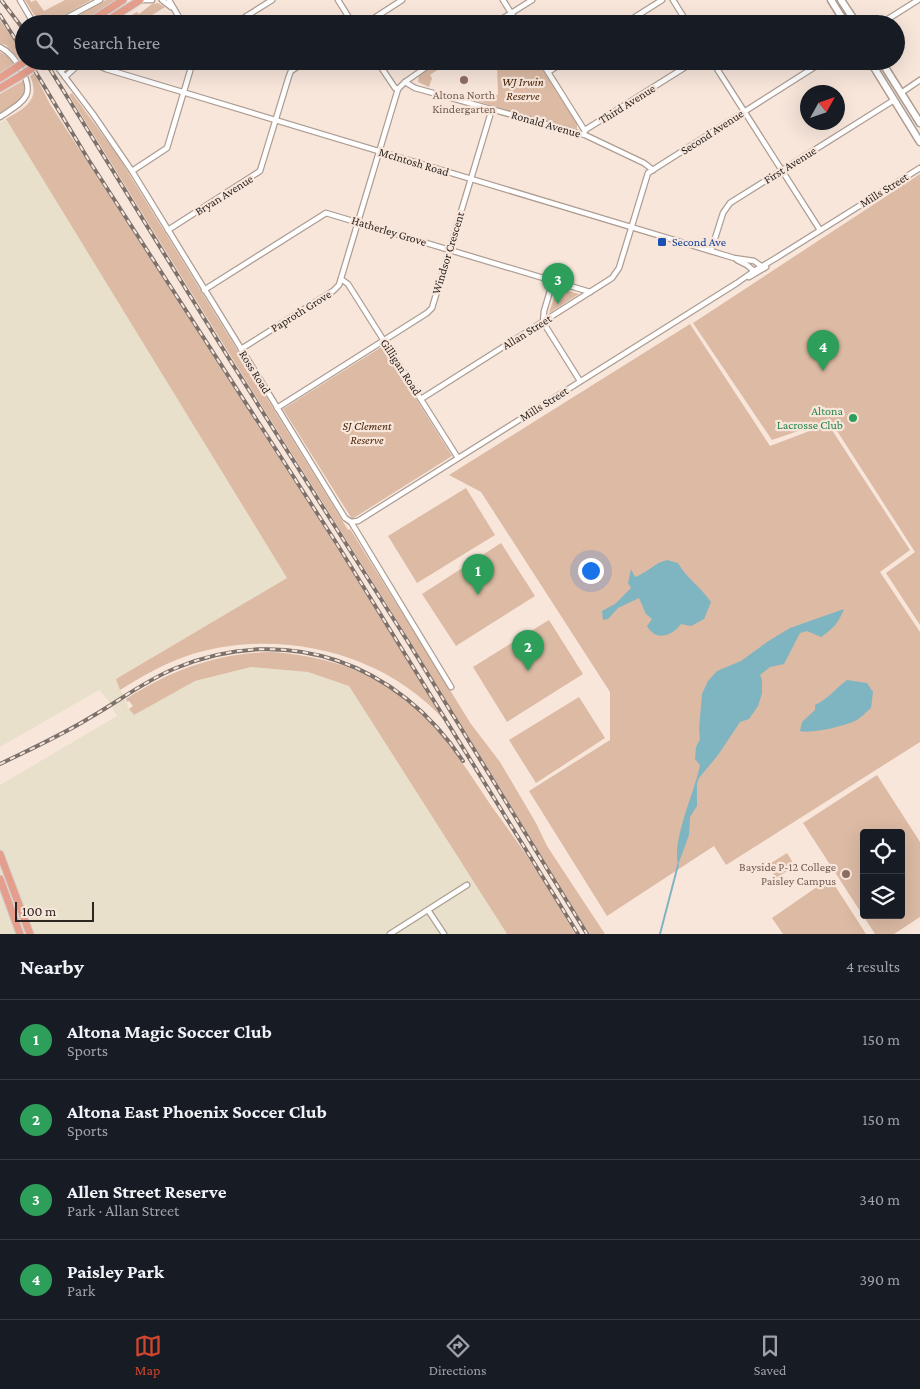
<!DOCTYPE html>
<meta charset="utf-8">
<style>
body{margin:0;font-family:"Crimson Pro",serif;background:#20242c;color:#f1f3f6}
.controls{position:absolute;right:15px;bottom:15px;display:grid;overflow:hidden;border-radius:5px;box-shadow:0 5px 20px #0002}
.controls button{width:45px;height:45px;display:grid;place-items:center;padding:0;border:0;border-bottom:1px solid #363941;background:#171b24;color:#f1f3f6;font:25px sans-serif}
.compass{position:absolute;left:800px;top:85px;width:45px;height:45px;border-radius:50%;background:#171b24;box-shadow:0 5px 20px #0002;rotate:50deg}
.scale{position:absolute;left:15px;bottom:12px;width:79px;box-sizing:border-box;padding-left:5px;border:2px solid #2c2521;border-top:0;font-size:14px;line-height:18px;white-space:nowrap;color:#2c2521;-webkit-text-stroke:4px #f8e6db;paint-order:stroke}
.you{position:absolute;left:590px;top:570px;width:18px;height:18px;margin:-12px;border:4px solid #fff;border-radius:50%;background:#1a73e8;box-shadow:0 0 0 8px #1a73e833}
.badge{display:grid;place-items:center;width:32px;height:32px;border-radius:50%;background:#d1462e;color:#fff;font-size:16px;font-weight:700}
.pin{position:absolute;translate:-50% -41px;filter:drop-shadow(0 1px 2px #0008)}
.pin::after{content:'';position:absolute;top:26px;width:18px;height:15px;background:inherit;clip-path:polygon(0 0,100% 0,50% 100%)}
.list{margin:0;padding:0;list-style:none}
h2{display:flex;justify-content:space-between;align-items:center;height:65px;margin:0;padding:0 20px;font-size:21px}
h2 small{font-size:16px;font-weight:400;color:#9ea1a6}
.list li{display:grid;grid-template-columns:32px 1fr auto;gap:15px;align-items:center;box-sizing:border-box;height:80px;padding:0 20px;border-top:1px solid #363941}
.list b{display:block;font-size:19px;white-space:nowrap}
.list p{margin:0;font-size:16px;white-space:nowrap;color:#9ea1a6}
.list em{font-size:16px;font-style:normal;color:#9ea1a6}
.icon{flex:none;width:28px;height:28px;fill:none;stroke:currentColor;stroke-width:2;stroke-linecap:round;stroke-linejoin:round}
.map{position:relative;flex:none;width:920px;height:934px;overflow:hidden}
.search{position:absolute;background:#171b24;box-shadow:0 5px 20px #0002;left:15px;right:15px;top:15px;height:55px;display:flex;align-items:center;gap:12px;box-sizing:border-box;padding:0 18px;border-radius:28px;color:#9ea1a6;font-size:19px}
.sheet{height:385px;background:#171b24}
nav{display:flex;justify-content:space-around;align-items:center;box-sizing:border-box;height:70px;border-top:1px solid #363941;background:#171b24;font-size:14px;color:#9ea1a6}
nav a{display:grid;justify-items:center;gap:2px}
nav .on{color:#d1462e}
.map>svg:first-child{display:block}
</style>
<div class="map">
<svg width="920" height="934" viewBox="0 0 920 934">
<rect width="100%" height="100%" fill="#f8e6db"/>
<path fill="#e8e0ca" d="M6 119 287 578 116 679 129 709 134 715 195 681 251 667 308 672 349 686 507 934H0V785L117 716 107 699 99 690 0 747V123Z"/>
<g fill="#dcbaa4" fill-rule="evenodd">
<path d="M25 0H30L31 2 36 0 44 11 65 0H91L49 24H40Z"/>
<path d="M106 0H116L78 24H63Z"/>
<path d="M158 3 165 7 138 24H115L137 12 139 14 152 4Z"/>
<path d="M0 20 24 56V58L20 60 6 45 0 43Z"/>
<path d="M0 52 7 56 14 64 0 73Z"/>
<path d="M440 61H474L466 66 460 63 449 70 446 64 430 75 432 78 429 87 418 82 419 75Z"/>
<path d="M495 61H537L577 124V129L575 130 563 129 471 99 472 93 491 99 498 94 497 65Z"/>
<path d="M34 73 50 104 339 551 445 721C383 650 272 626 184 657 161 665 141 677 120 690L116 679 287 578 6 119C25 108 41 100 30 76Z"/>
<path d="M24 80C31 98 13 105 0 113V94Z"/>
<path d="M72 93 118 156 348 530 350 529 471 724 500 762 536 823 547 846 605 934H589L395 617 253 392 69 95Z"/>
<path d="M920 174V625L886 573 915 552 830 420 772 440 693 323Z"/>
<path d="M557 288 579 294 549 313Z"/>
<path d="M690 324 770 446 828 424 910 550 880 572 920 632V742L726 865 714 846 607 916 529 791 610 740V692L481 492 449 475Z"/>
<path d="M383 346 452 456 352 519 283 409Z"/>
<path d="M466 488 495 535 417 583 388 536Z"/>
<path d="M501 543 535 596 456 646 422 594Z"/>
<path d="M549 620 583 674 507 722 473 667Z"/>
<path d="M273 652C347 658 400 682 446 741 463 762 477 785 492 807 503 822 514 837 525 853 543 879 559 907 575 934H507L349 686 308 672 251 667 195 681 134 715 129 709 133 706 129 701 127 702 126 699C173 669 217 653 273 652Z"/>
<path d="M579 697 605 738 536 783 509 740Z"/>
<path d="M877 775 920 842V917L894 934H875L803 823ZM864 833H901V915H864Z"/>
<path d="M787 853 795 866 776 878 768 865Z"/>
<path d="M830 878 866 934H783L772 918Z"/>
</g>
<g fill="#7eb5c1">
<path d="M667 560 678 563C686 578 701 587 711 602L704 619 691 626 681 624C672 636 656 642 647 626L652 619 646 614 639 598 618 608 608 619 603 620 602 611 615 604 631 588 628 583 631 569 635 577C647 573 654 563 667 560Z"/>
<path d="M844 609C839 622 833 629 821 637L807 631 800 633 784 664 770 667 760 675 762 680V693L758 706 749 719 740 722 718 755 699 778 697 783V806L690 817 689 835 678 865C672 838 695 792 700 765L695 759 696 747 700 739 699 729 702 694 708 681 717 671 741 661 767 642 790 628Z"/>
<path d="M847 680 867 683 873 692 871 708C866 712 861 718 855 721 844 726 812 734 800 731L802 722 815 710V705C827 700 836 688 847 680Z"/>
</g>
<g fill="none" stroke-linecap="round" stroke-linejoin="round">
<path stroke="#7eb5c1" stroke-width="2" d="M660 934 678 865"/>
<defs>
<g id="street">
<path d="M20 0 34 24"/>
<path d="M142 0H152"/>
<path d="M162 0 171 7"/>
<path d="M169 0 183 24"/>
<path d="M338 0 353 24"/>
<path d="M503 0 518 24"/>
<path d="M673 0 688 24"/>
<path d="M55 24 100 0"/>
<path d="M234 24 272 0"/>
<path d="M365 24 402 0"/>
<path d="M494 24 532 0"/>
<path d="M624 24 662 0"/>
<path d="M880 24 918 0"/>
<path d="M0 47C10 52 15 60 21 69 37 97 22 102 0 117"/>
<path d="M53 61 93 114 132 171 345 518 351 522 451 687"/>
<path d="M87 61 106 69 734 258 754 261 764 268"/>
<path d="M377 61 395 88 398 89"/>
<path d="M541 61 585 131"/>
<path d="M712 61 820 230"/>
<path d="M61 71 75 61"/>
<path d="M548 72 565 61"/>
<path d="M65 77 78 65 94 66"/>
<path d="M405 82 415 88 585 135 644 163 653 170"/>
<path d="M901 93 920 80"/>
<path d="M585 130 695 61"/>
<path d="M132 171 167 148 193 61"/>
<path d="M168 230 260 171 289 76 291 71 306 61"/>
<path d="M711 251 723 213 730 203 894 100"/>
<path d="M737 260 747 265 755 272"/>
<path d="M749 277 766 267"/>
<path d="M341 279 348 284 458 458"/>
<path d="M553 281 544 311 543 322 580 381"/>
<path d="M204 290 326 213 590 292"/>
<path d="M241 349 333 291 339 285 398 89 405 82 435 61"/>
<path d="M421 399 612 278 619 268 648 173 824 61"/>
<path d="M277 408 427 313 432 308 492 109"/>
<path d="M351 522 358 521 737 283 754 271 776 258 920 168"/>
<path d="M428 910 444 934"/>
<path d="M390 934 467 885"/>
</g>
<g id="secondary">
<path d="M831 0 846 24"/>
<path d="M841 0 857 24"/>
<path d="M870 61 920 142"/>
<path d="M881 61 920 123"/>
</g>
<g id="primary">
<path d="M86 24 123 0"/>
<path d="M102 24 140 0"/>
<path d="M0 78 12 70"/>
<path d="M0 88 17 78"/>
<path d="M0 854 30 934"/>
<path d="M0 879 20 934"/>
</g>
</defs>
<use href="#street" stroke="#ad9d92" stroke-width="7"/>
<use href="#secondary" stroke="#ad9d92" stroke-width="9"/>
<use href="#primary" stroke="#d1cfce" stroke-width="9"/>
<use href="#street" stroke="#fff" stroke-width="4.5"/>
<use href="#secondary" stroke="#fff" stroke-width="6"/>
<use href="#primary" stroke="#e59e8b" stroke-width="7"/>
<defs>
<g id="rail">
<path d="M1 0 24 30"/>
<path d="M0 15 24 53"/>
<path d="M29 61 88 159 337 544 578 934"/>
<path d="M45 61 228 357 410 645 587 934"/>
<path d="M0 764C31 749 62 735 91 717 119 701 146 680 176 668 287 622 398 663 463 761"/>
</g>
</defs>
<use href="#rail" stroke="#7d716b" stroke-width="4"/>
<use href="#rail" stroke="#f8e6db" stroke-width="2" stroke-dasharray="5.5" stroke-linecap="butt"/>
<defs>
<g id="primary-bridge">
<path d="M12 70 26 61"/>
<path d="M17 78 43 61"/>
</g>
</defs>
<use href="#primary-bridge" stroke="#d1cfce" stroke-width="9" stroke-linecap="butt"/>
<use href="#primary-bridge" stroke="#e59e8b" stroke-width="7"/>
</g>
<g fill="#8d6e63" stroke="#f8e6db" stroke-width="2">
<circle cx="464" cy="80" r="5"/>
<circle cx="846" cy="874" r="5"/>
</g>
<rect fill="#1a4fb4" stroke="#f8e6db" stroke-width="2" x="657" y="237" width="10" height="10" rx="2.5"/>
<circle fill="#2e9e5b" stroke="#f8e6db" stroke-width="2" cx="853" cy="418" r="5"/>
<g text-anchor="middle" stroke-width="4.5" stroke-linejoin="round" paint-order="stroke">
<g font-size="12" font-style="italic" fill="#441e00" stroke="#f8e6db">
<text x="523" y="86">WJ Irwin<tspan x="523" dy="14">Reserve</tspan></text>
<text x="367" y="430">SJ Clement<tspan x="367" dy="14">Reserve</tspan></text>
</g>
<g font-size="12" fill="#785e54" stroke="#f8e6db">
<text x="464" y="99">Altona North<tspan x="464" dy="14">Kindergarten</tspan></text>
<text x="836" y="871" text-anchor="end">Bayside P-12 College<tspan x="836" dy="14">Paisley Campus</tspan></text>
</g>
<g font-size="12" fill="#2c2521" stroke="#f8e6db">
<text transform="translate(627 104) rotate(-32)" y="4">Third Avenue</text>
<text transform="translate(546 124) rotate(16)" y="4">Ronald Avenue</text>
<text transform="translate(712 132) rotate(-33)" y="4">Second Avenue</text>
<text transform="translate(414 162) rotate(17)" y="4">McIntosh Road</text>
<text transform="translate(790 165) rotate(-32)" y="4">First Avenue</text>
<text transform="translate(884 190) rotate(-32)" y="4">Mills Street</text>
<text transform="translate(224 195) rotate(-32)" y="4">Bryan Avenue</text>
<text transform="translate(389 231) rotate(17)" y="4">Hatherley Grove</text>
<text transform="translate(448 253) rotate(-73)" y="4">Windsor Crescent</text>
<text transform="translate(301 311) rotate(-32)" y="4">Paproth Grove</text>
<text transform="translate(527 332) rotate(-32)" y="4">Allan Street</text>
<text transform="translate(401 367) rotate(57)" y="4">Gilligan Road</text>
<text transform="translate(255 372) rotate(58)" y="4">Ross Road</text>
<text transform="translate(544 404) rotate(-32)" y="4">Mills Street</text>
</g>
<g font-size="12" fill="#164399" stroke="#f8e6db" text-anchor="start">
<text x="672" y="246">Second Ave</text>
</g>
<g font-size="12" fill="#27864d" stroke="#f8e6db" text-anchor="end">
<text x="843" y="415">Altona<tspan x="843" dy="14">Lacrosse Club</tspan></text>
</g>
</g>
</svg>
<div class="controls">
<button><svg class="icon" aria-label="locate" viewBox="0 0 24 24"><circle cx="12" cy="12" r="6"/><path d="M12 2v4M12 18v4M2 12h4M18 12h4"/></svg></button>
<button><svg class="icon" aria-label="layers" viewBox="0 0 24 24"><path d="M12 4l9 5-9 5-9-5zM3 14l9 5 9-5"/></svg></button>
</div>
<svg class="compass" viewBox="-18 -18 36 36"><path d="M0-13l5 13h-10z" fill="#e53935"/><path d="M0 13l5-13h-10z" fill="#9ea1a6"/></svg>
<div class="scale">100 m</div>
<div class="you"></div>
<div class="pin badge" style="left:478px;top:595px;background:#2e9e5b">1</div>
<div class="pin badge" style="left:528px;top:671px;background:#2e9e5b">2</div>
<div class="pin badge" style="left:558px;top:304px;background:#2e9e5b">3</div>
<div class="pin badge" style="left:823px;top:371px;background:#2e9e5b">4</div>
<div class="search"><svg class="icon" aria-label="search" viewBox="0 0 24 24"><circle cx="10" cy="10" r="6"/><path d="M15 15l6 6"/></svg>Search here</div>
</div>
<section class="sheet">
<h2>Nearby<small>4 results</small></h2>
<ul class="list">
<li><span class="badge" style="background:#2e9e5b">1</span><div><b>Altona Magic Soccer Club</b><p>Sports</p></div><em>150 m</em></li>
<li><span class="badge" style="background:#2e9e5b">2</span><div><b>Altona East Phoenix Soccer Club</b><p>Sports</p></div><em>150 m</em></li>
<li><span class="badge" style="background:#2e9e5b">3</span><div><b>Allen Street Reserve</b><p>Park · Allan Street</p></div><em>340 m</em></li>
<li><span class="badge" style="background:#2e9e5b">4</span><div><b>Paisley Park</b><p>Park</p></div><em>390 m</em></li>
</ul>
</section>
<nav>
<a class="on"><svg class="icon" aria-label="map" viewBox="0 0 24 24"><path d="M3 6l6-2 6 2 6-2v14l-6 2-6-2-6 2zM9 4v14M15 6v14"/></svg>Map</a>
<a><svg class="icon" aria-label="directions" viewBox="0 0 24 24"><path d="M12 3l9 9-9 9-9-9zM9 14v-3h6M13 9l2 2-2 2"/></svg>Directions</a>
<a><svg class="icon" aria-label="saved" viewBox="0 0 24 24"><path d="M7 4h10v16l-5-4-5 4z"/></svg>Saved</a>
</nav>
